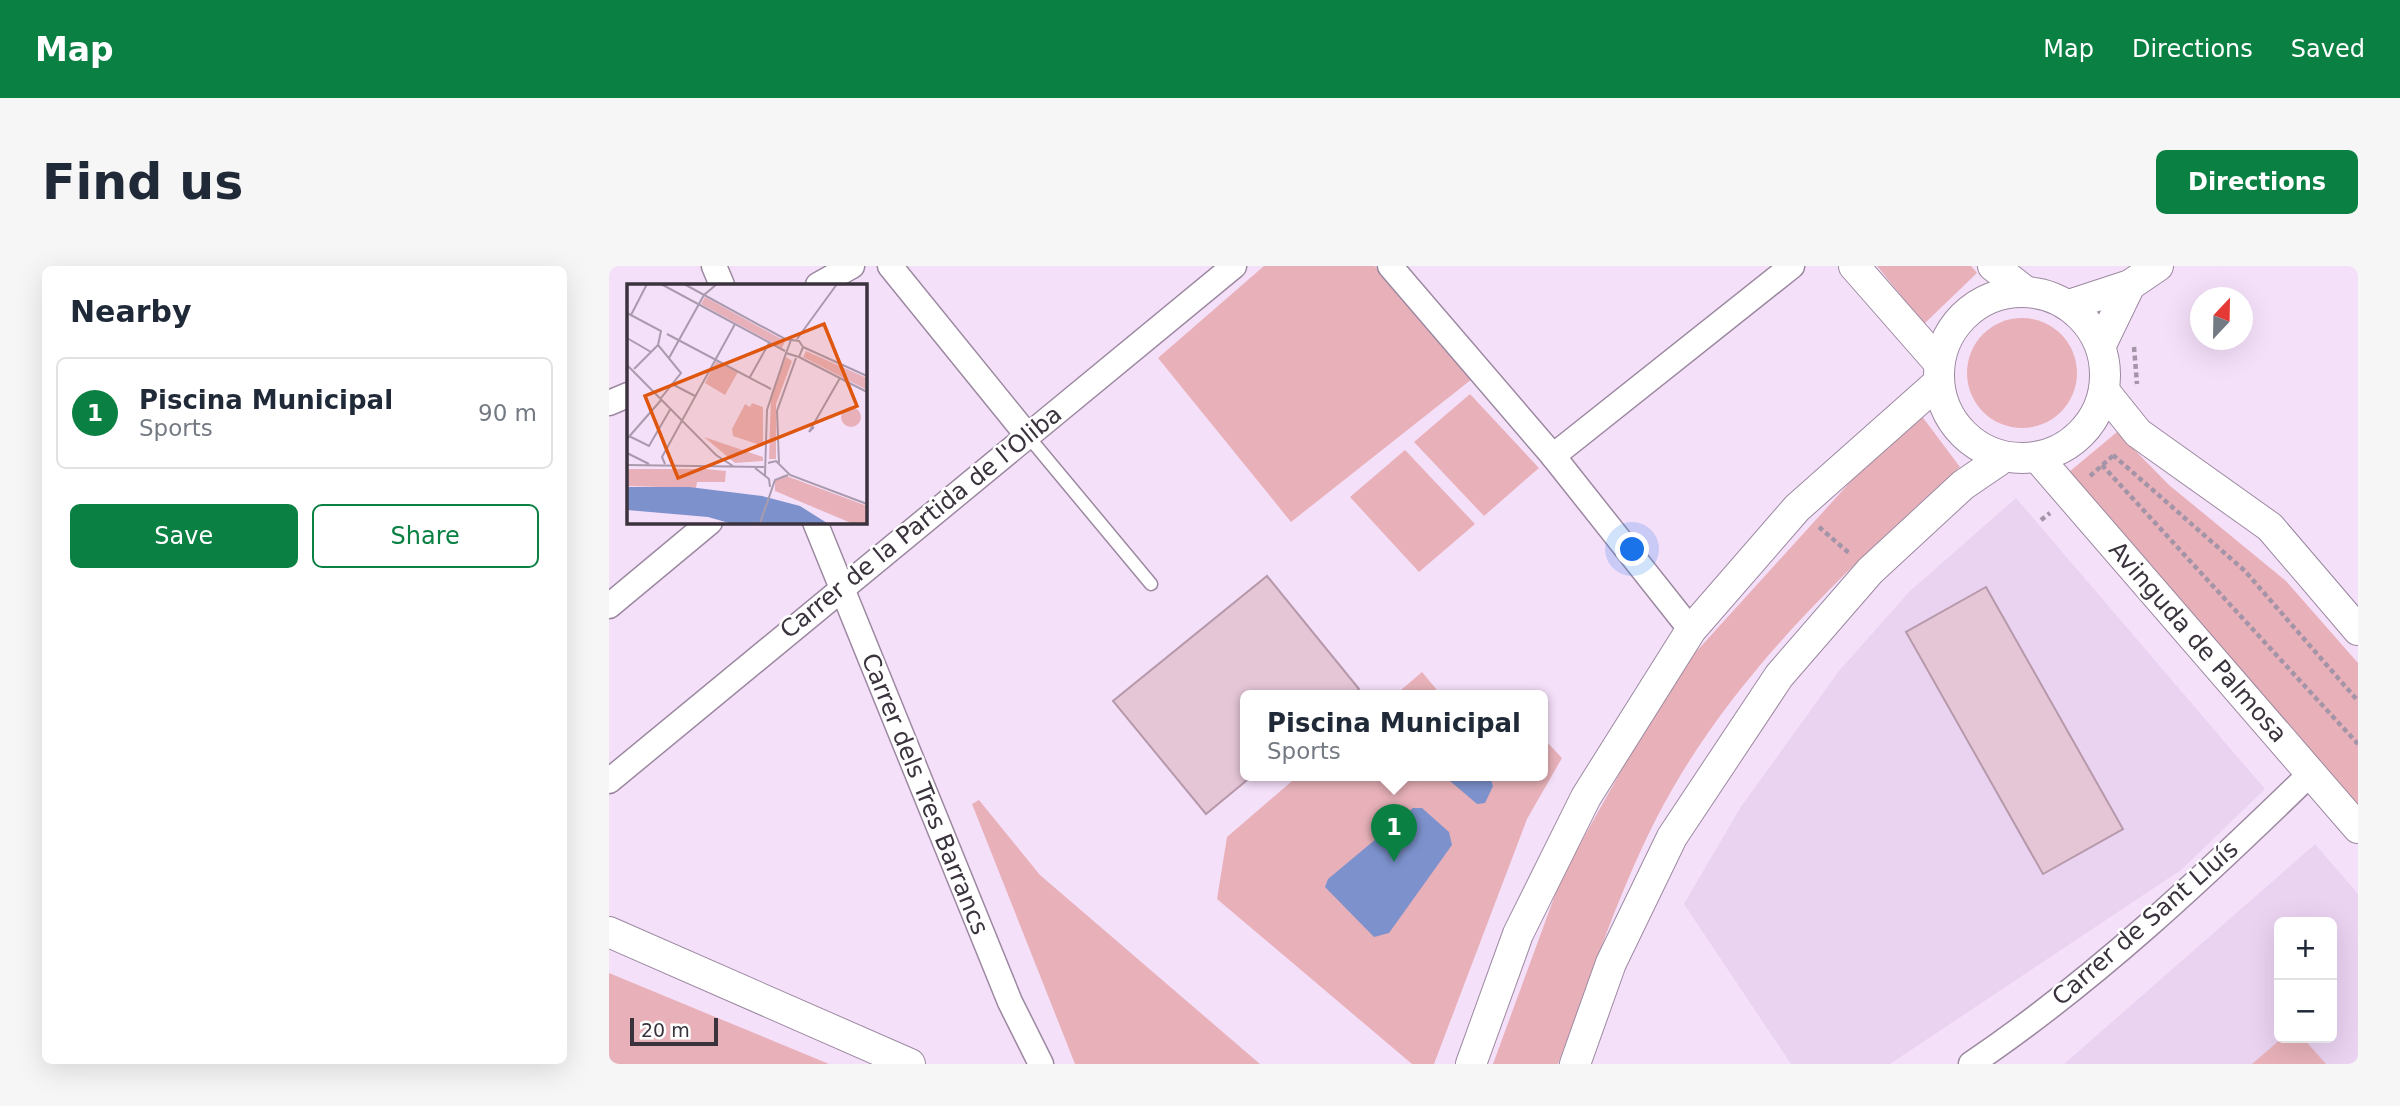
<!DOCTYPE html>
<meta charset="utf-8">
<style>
body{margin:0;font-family:"DejaVu Sans",sans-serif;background:#f6f6f7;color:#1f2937}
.controls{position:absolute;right:21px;bottom:21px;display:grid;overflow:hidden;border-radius:10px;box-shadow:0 7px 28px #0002}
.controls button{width:63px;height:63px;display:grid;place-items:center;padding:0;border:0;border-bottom:2px solid #e0e1e3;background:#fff;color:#1f2937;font:35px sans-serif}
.compass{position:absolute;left:1581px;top:21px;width:63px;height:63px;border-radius:50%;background:#fff;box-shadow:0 7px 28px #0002;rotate:22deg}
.scale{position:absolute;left:21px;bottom:18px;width:88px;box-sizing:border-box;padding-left:7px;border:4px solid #3a323c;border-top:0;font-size:19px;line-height:24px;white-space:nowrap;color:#3a323c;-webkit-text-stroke:5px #fff;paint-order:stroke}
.you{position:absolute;left:1024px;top:284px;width:24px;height:24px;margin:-18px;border:5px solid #fff;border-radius:50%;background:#1a73e8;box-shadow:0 0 0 10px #1a73e833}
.badge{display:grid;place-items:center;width:46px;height:46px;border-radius:50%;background:#0b8043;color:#fff;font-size:23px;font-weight:700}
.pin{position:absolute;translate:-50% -58px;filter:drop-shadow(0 2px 4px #0008)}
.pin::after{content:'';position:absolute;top:37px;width:24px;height:21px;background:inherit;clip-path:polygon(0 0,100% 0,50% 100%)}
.popup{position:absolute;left:631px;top:424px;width:308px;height:91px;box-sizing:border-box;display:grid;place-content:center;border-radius:10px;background:#fff;filter:drop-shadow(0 2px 5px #0005);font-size:23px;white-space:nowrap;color:#747a83}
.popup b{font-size:26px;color:#1f2937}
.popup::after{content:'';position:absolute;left:50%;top:100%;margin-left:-14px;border:14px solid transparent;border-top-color:#fff}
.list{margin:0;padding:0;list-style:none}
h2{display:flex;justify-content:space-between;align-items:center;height:91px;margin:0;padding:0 28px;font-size:30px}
h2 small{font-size:23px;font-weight:400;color:#747a83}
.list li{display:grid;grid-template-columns:46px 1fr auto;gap:21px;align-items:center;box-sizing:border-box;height:112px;margin:0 14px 14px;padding:0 14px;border:2px solid #e0e1e3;border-radius:10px}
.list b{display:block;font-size:26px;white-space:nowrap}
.list p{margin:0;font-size:23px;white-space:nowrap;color:#747a83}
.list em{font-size:23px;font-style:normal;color:#747a83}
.actions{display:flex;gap:14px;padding:21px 28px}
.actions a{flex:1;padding:16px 0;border:2px solid #0b8043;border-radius:10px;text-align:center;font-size:24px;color:#0b8043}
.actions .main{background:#0b8043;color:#fff}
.map{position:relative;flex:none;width:1749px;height:798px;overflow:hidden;border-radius:10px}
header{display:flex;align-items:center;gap:42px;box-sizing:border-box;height:98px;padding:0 35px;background:#0b8043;color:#fff}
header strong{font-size:33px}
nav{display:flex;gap:38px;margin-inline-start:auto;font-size:24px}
.intro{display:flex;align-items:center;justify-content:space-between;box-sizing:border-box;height:168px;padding:0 42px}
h1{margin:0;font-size:49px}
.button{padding:18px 32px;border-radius:10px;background:#0b8043;color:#fff;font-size:24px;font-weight:700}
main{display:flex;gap:42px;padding:0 42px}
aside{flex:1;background:#fff;border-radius:10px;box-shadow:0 7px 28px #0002}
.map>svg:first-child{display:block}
</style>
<header>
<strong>Map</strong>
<nav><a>Map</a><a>Directions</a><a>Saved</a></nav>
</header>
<div class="intro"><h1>Find us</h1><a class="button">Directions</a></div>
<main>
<aside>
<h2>Nearby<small></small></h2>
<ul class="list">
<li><span class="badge">1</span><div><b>Piscina Municipal</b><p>Sports</p></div><em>90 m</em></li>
</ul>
<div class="actions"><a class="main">Save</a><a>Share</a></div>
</aside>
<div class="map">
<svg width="1749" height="798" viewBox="0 0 1749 798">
<rect width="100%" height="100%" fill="#f5e0fa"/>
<g fill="#ead2f1" fill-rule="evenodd">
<path d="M1407 232 1656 523 1572 604 1281 798H1182L1075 638 1131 542 1230 405 1300 326Z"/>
<path d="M1706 578 1749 628V798H1455ZM1670 656H1723V772H1670Z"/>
</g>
<g fill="#e8b1b9">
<path d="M655 0H766L863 113 682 256 549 92Z"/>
<path d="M1268 0H1362L1368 7 1315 58Z"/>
<circle cx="1413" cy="107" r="55"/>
<path d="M861 128 930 202 875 250 805 176Z"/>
<path d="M1312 149 1351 201C1247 295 1144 389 1071 510 1017 599 986 702 949 798H884L953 610 1066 409 1243 214Z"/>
<path d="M1508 166 1560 219 1677 315 1749 397V542L1460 206Z"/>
<path d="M796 184 866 258 810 306 741 231Z"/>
<path d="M813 406 833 430H785Z"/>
<path d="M934 472 953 492 918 553 825 798H803L608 633 618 571 689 510H842L841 515 884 520 881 510H934Z"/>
<path d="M370 534 431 609 651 798H466L363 538Z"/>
<path d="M0 707 220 798H0Z"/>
<path d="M1673 772H1694L1717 798H1643Z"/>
</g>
<g fill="#7d92cd">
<path d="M842 510H881L884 520 876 537 868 538 841 515Z"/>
<path d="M804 542H813L840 566 843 579 780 667 765 671 716 621 719 613Z"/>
</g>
<g fill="#e5c6d7" stroke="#b699aa" stroke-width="2">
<path d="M658 310 750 423 742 430H636V510H643L597 548 504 435Z"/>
<path d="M1377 321 1514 563 1434 608 1297 366Z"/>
</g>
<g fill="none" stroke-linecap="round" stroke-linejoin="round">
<defs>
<path id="service" d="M418 169 542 318"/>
<g id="minor">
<path d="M105 0 113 19"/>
<path d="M281 0 418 169"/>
<path d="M781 0 944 190 1082 364"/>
<path d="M209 19 243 0"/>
<path d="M0 137 19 129"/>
<path d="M944 190 1183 0"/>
<path d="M206 256 401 736 432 798"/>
<path d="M0 340 101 256"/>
<path d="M0 515 625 0"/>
<path d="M1362 798C1486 714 1595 611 1702 507"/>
</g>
<g id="tertiary">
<path d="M1245 0 1330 97"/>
<path d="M1384 0 1416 25"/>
<circle cx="1413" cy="109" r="83"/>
<path d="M1460 39 1521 19 1549 0"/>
<path d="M1492 79 1521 19"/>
<path d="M1496 126 1529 167 1661 261 1749 364"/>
<path d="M1429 192 1749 562"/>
<path d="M0 666 301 798"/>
<path d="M862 798 909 668 977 531 1082 364 1188 242 1330 116"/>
<path d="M966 798 1002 697 1063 571 1170 410 1261 305 1354 219 1395 191"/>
</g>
</defs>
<use href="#service" stroke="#9c89a1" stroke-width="15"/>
<use href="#minor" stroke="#9c89a1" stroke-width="27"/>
<use href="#tertiary" stroke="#9c89a1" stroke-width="32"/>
<g stroke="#a494a7" stroke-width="4.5" stroke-dasharray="5 3.5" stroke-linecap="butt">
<path d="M1525 81 1528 118"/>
<path d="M1504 189 1636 305 1749 435"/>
<path d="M1493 199 1749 478"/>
<path d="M1481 210 1506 188"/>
<path d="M1432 254 1441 247"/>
<path d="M1210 261 1240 287"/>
</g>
<use href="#service" stroke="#fff" stroke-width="12"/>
<use href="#minor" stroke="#fff" stroke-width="24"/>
<use href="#tertiary" stroke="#fff" stroke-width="30"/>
</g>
<g text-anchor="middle" stroke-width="5" stroke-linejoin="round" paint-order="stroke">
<g font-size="24" fill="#3a323c" stroke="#fff">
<text transform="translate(312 256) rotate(-39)" y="8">Carrer de la Partida de l'Oliba</text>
<text transform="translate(1589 376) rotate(49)" y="8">Avinguda de Palmosa</text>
<text transform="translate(316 528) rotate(68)" y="8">Carrer dels Tres Barrancs</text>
<text transform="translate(1536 657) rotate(-41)" y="8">Carrer de Sant Lluís</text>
</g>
</g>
<g transform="translate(18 18)">
<rect width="240" height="240" fill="#f5e0fa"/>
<path d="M78 13 158 57 155 64 74 20ZM179 67 240 94V106L176 73ZM159 73 165 77 149 120V175H142L144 110ZM89 77 111 88 98 111 78 99ZM125 119 136 123V162L106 152 105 145 118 120 123 123ZM214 133a10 10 0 1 1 20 0a10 10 0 1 1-20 0ZM77 153 136 173V177L108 179ZM0 185H79L99 187 98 198H70L69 204 0 202ZM157 191 240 222V239H224L148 207V196Z" fill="#e8b1b9"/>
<path d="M0 203H62L135 212 173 222 200 239H102L81 233 0 226Z" fill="#7d92cd"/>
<path fill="none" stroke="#aa9aae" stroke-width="2" d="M34 0 158 67M57 0 158 55 172 57 176 63 172 73 159 69 164 56M0 29 34 47 31 61 54 89 34 114M4 31 20 0M40 50 144 105M0 54 24 68M170 55 210 0M176 63 240 92M172 73 240 108M42 74 77 11 90 0M0 81 89 171 106 182M7 85 31 61M123 93 142 59M45 100 68 112M187 143 182 148 213 94M2 152 22 162 44 124M0 155 35 115M0 169 22 180M141 179 149 177 163 191 240 220M152 179 150 127 169 74M38 180 35 173 108 40M0 181 137 183M128 184 142 195 143 203M138 191 140 126 159 69M133 239 148 196 161 191"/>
<path fill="#df570e" fill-opacity="0.15" stroke="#df570e" stroke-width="3.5" d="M197 40 230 122 51 194 18 112Z"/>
<rect width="240" height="240" fill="none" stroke="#3a323c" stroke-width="3.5"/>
</g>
</svg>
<div class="controls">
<button>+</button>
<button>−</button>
</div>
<svg class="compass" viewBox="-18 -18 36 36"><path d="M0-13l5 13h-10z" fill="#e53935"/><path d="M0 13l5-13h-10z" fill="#747a83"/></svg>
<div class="scale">20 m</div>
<div class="you"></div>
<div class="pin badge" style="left:785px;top:596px">1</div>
<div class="popup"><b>Piscina Municipal</b>Sports</div>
</div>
</main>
